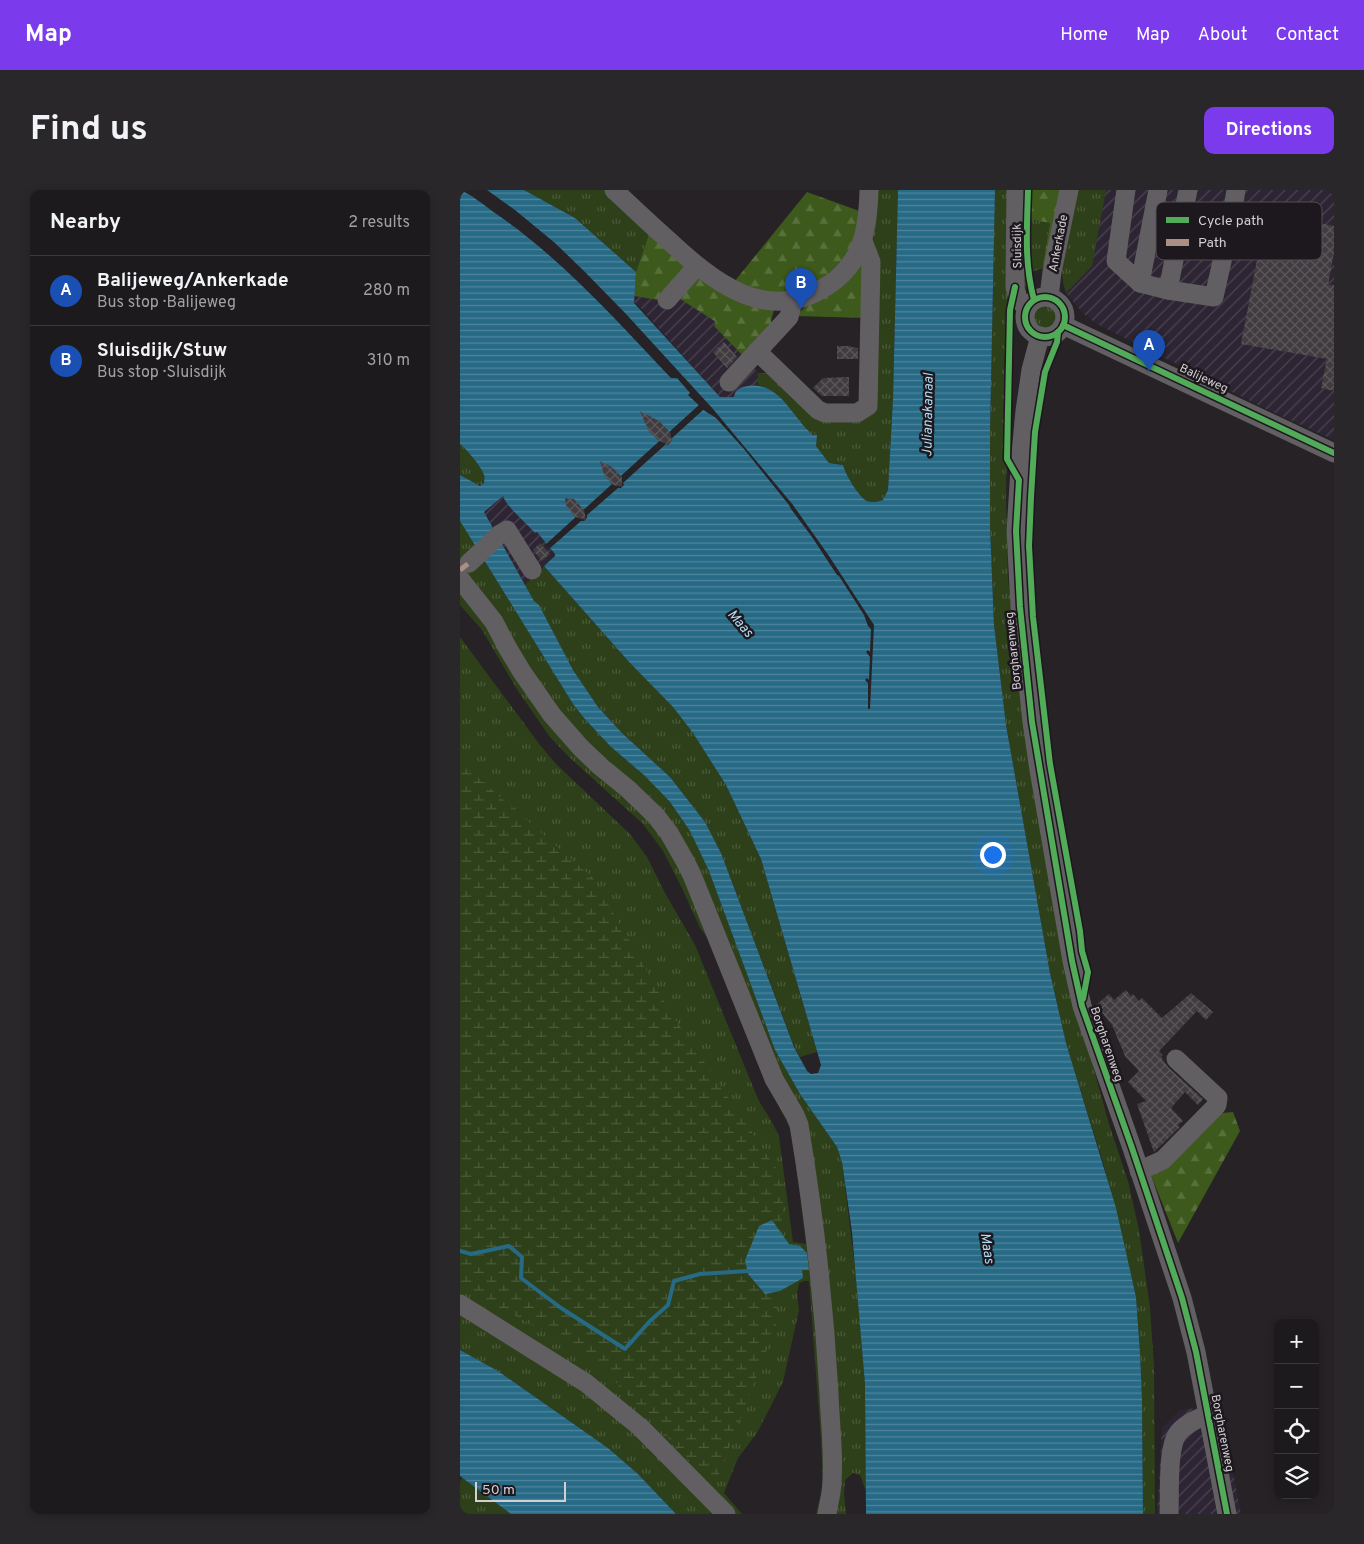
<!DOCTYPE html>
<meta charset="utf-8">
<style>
body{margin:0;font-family:Overpass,sans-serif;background:#292729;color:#f1f3f6}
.controls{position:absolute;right:15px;bottom:15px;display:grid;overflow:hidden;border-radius:10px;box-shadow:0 2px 8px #0003}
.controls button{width:45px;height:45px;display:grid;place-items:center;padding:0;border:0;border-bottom:1px solid #3a383b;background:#1c1a1c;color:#f1f3f6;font:25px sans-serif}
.scale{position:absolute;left:15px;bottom:12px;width:91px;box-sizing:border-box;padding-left:5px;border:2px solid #d4cfd4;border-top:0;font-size:14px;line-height:18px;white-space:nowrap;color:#d4cfd4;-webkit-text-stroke:4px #1d171e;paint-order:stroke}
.you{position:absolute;left:532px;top:664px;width:18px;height:18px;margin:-12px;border:4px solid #fff;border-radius:50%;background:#1a73e8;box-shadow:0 0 0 8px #1a73e833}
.badge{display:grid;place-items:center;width:32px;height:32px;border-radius:50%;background:#7c3aed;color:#fff;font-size:16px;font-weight:700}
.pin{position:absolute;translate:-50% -41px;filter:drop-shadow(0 1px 2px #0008)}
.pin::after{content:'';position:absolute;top:26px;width:18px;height:15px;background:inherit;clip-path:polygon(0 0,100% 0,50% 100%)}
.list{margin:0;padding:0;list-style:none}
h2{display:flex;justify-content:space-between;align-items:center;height:65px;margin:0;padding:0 20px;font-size:21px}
h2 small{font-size:16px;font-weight:400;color:#a0a1a3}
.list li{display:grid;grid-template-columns:32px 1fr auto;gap:15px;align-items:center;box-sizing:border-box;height:70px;padding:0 20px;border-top:1px solid #3a383b}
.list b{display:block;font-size:19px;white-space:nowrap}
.list p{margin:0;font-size:16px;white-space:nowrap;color:#a0a1a3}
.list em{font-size:16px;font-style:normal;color:#a0a1a3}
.icon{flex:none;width:28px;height:28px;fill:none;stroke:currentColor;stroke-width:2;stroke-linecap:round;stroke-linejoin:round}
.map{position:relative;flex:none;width:874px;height:1324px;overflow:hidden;border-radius:10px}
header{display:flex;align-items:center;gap:30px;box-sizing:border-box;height:70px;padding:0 25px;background:#7c3aed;color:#fff}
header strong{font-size:24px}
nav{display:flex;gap:28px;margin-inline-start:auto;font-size:18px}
.intro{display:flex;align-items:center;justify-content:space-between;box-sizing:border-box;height:120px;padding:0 30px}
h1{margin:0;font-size:35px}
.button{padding:12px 22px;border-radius:10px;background:#7c3aed;color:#fff;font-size:18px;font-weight:700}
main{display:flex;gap:30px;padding:0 30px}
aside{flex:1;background:#1c1a1c;border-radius:10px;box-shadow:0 2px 8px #0003}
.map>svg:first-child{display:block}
</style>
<header>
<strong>Map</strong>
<nav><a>Home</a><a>Map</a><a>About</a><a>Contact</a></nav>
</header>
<div class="intro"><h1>Find us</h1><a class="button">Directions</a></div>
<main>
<aside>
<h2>Nearby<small>2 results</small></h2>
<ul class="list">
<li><span class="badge" style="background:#1a4fb4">A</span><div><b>Balijeweg/Ankerkade</b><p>Bus stop · Balijeweg</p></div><em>280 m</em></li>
<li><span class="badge" style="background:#1a4fb4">B</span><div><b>Sluisdijk/Stuw</b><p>Bus stop · Sluisdijk</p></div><em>310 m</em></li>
</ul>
</aside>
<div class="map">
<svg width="874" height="1324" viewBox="0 0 874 1324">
<defs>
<pattern id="industrial-furrows" width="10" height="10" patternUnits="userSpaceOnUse" patternTransform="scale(1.25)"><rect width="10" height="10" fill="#2d2534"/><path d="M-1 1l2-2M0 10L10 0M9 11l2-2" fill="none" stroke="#4b4450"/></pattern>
<pattern id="grass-tufts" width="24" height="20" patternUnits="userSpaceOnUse" patternTransform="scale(1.25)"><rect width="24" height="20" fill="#2e401a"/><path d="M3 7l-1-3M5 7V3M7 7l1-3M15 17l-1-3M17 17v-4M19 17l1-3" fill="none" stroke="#4b5b3a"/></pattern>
<pattern id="forest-firs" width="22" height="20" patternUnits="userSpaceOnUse" patternTransform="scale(1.25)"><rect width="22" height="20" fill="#3d591b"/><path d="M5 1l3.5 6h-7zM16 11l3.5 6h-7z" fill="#58703b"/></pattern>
<pattern id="wetland-marsh" width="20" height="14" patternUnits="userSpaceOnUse" patternTransform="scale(1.25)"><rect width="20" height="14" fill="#2e401a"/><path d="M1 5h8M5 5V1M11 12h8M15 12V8" fill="none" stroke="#4b5b3a"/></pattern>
<pattern id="water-rules" width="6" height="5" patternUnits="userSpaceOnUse" patternTransform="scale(1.25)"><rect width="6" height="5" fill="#276a86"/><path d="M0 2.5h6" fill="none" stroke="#50859c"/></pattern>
<pattern id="building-cross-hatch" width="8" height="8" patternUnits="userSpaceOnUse" patternTransform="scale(1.25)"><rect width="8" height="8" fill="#403c3f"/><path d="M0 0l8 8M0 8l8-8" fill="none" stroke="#5b575a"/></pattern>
</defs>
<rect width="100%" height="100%" fill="#262226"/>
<g fill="url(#industrial-furrows)">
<path d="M621 0H874V250L806 219 635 133 623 123 606 103Z"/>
<path d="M174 106 204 111 217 106 257 132 298 183V195L279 199 274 207H260L178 115 174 112Z"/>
<path d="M43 306 58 324 75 343 77 342 95 364V366L65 395 24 322Z"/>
<path d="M760 1215 781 1324H697L702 1238 720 1220Z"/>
</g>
<g fill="url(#grass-tufts)">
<path d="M64 0H145L190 41 176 82 115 28Z"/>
<path d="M415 0H438L433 209 428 300 423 310C417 312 412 313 407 311 398 306 386 284 381 274L369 273 356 256V245C339 243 325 199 298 195V183H307L364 229H398L413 57Z"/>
<path d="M535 0H551L546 308 548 388 560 497 618 822 649 934 668 991 679 1040 690 1117 694 1176 695 1324H683L682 1210 680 1162 676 1107 644 976 606 853 590 783 546 535 534 435 530 337V242Z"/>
<path d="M616 0H646L632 76 606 103C595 74 610 31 616 0Z"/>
<path d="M562 28 590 33 582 79 566 83 567 98 564 96Z"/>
<circle cx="585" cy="127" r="13"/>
<path d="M0 254C7 260 20 275 24 284 25 288 24 292 22 295L15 294 0 285Z"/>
<path d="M0 331 113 514 124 528 150 556 185 586 210 612 230 641 249 681 315 860 340 904 377 957 382 972 396 1086 405 1194 406 1301 400 1285 393 1283 385 1290 384 1303 386 1324H356L363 1296 361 1250 349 1091H344L339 1093 337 1103 339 1120 323 1192 297 1243 278 1268 264 1303 282 1324H216L178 1284 148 1258 38 1181 0 1160V447L80 555 96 574 170 644 187 667 205 703 235 755 298 909C305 922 314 933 319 947L333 1052 346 1054 332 942 302 883 250 751 240 738 221 696 203 661 183 634 109 567 90 547 58 501 22 440 0 415Z"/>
<path d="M84 376 170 473 213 517 233 543 266 595 301 669 357 862 340 867 334 856 261 663 245 632 210 587 162 543 138 517 113 480 79 415 74 411 65 395Z"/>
<path d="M2 1288 6 1290 51 1324H0V1292Z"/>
</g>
<g fill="url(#forest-firs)">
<path d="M563 0H602L588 67 582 79 590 33 562 28Z"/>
<path d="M347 2 402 22 388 66 357 94 316 105 274 92Z"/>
<path d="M190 41 314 120 311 131 314 139 285 168 254 136 256 132 217 107 204 111 174 106 176 82Z"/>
<path d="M403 70 405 128 335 126 347 115Z"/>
<path d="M773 922 780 941 718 1053 691 985 752 924Z"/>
</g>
<path fill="url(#wetland-marsh)" d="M0 572 133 688 211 823 324 990 316 1136 254 1297 130 1165 0 1097Z"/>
<g fill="url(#water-rules)" fill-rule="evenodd">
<path d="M0 0C12 5 24 15 35 23 102 69 155 129 211 188H217L230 203 228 205 245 221 256 228 284 259 329 315 331 319 352 347 377 385 379 386 404 425 408 436 411 439 410 462 408 460 406 462 410 467 409 490 407 488 405 490 408 493V519H410L414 435 369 366 333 315 253 219 166 124 125 82 95 53 55 20 27 0H64L115 28 176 82 174 113 260 207H274C275 199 281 197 288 196 320 191 332 228 353 245H357L356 256 369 273 383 275C385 284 399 307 407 311 413 313 417 312 423 310L428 300 433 209 438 0H535L530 242V337L534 435 546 535 590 783 606 853 656 1018 676 1107 680 1162 682 1210 683 1324H406L405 1194 392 1042 382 972 377 957 340 904 315 860 249 681 230 641 210 612 185 586 150 556 124 528 113 514 0 331V285L20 296 24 293C24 290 25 288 24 285 21 276 7 260 0 254ZM43 306C46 316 67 334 75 343L77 342 95 364V366L84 376 170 473 213 517 233 543 266 595 301 669 361 875 358 883 351 884 347 881 334 857 261 663 245 632 210 587 162 543 138 517 113 480 79 415 74 411 24 322Z"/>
<path d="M312 1030 329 1054 340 1056 347 1063 349 1080H342L343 1088 320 1101 305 1104 288 1084 285 1070 299 1036Z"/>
<path d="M0 1160 38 1181 148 1258 178 1284 216 1324H51L0 1286Z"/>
</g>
<path fill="#262226" d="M240 214 246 219 243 220 211 249 212 251 207 255 206 254 163 293 164 295 161 298H158L127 325V328L124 331H121L89 359 85 355Z"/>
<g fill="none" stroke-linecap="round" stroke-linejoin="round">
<path stroke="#276a86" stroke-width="4" d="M0 1061 11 1064 49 1056 62 1067 61 1088 101 1118 165 1159 190 1131 208 1115 214 1091 240 1084 288 1081"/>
</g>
<g fill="url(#building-cross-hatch)">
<path d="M806 23 874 36V62L868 95H874V201L861 198 867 169 781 154Z"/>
<path d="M264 152 277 167 267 178 253 162Z"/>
<path d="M377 156H391V157L398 158V169H377Z"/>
<path d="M389 187V206H362L353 198 363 188Z"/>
<path d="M180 221 199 231 210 242 212 251 208 255 198 250 188 240Z"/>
<path d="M140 271 152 277 162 287V297L153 295 144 285Z"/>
<path d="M105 308 114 309 124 320 126 330 115 327 106 316Z"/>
<path d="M80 353 90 364 82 371 73 360Z"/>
<path d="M666 800 671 806 673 804 679 811 682 808 702 828 731 803 753 822 746 830 737 821 699 861 703 865 701 867 708 877 743 909 738 915 725 902 711 918 723 931 718 935 720 937 694 962 677 914 686 911 668 892 679 881 665 866 652 835 636 815 649 804 654 810Z"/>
</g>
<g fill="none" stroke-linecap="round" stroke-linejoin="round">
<g stroke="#625f62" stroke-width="19">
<path d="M154 0C171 16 189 33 207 49 251 90 306 136 367 96 403 73 408 39 409 0"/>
<path d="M556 0 555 97 558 109 567 118"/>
<path d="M666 0 656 71 680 93 708 100 728 0"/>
<path d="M680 93 698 0"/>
<path d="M708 100 754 107 771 31 776 0"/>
<path d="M589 107 592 82 609 0"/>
<circle cx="585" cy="127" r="20"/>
<path d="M207 110 237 76"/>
<path d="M603 135 874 263"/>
<path d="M580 146 571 180 565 221 561 264 556 341 560 417 572 532 579 580 612 771 622 816 672 958 722 1108 736 1162 767 1324"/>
<path d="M297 161 358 220 365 223H397L408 216 411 72 403 51"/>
<path d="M269 192 329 127 333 111"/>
<path d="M9 373 40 344 47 340 72 380"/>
<path d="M0 389 34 432 47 457 62 482 92 525 121 558 141 577 168 599 196 626 209 643 225 671 232 685 314 889 335 925 339 935C354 1024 364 1113 369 1203 370 1235 375 1270 371 1302 370 1309 368 1317 367 1324"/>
<path d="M679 981 703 970 757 915 758 908 716 869"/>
<path d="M0 1114 126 1193 180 1237 266 1324"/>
<path d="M709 1324C710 1304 707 1258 718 1243 726 1233 738 1229 748 1224"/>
</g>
<path stroke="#ac8f84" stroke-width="5" stroke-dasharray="10 5" stroke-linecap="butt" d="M0 380 9 373"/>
<defs>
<g id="cycleway">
<path d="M568 0C567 39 564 72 574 110"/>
<path d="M555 97 550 120 547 269 559 290 556 341 560 417 572 532 612 771 622 816 672 958 722 1108 736 1162 767 1324"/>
<circle cx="585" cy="127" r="20"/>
<path d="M603 135 874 263"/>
<path d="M598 142 597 152 585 182 575 242 571 307 569 356 573 427 590 574 620 741 622 761 628 782 623 809"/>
</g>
</defs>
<use href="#cycleway" stroke="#1d171e" stroke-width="9"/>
<use href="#cycleway" stroke="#51ab58" stroke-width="6"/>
</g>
<g text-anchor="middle" stroke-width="5" stroke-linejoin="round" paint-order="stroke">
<g font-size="12" fill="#d4cfd4" stroke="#1d171e">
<text transform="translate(598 53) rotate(-79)" y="4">Ankerkade</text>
<text transform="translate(557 56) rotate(-91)" y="4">Sluisdijk</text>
<text transform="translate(744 188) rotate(25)" y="4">Balijeweg</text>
<text transform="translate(553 461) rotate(-96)" y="4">Borgharenweg</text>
<text transform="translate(647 854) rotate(71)" y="4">Borgharenweg</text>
<text transform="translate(763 1243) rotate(79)" y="4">Borgharenweg</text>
</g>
<g font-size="14" font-style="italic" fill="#b0dcf2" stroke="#1d171e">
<text transform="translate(467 225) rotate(-89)" y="5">Julianakanaal</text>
<text transform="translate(281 433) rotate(49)" y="5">Maas</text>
<text transform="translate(528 1058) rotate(81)" y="5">Maas</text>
</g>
</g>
<rect x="696" y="12" width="166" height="58" rx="8" fill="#1d171e" stroke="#544e55" stroke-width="1"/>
<rect x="706" y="27" width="23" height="6" fill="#51ab58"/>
<rect x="706" y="49" width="23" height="7" fill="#ac8f84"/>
<g font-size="14" fill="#d4cfd4">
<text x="738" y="35">Cycle path</text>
<text x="738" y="57">Path</text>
</g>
</svg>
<div class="controls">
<button>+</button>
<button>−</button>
<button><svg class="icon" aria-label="locate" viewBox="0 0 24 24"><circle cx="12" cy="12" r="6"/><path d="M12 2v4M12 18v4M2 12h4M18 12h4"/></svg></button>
<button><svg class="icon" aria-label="layers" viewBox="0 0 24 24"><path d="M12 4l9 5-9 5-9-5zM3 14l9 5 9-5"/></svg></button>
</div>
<div class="scale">50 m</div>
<div class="you"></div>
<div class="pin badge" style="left:689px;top:181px;background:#1a4fb4">A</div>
<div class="pin badge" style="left:341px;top:119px;background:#1a4fb4">B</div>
</div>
</main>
